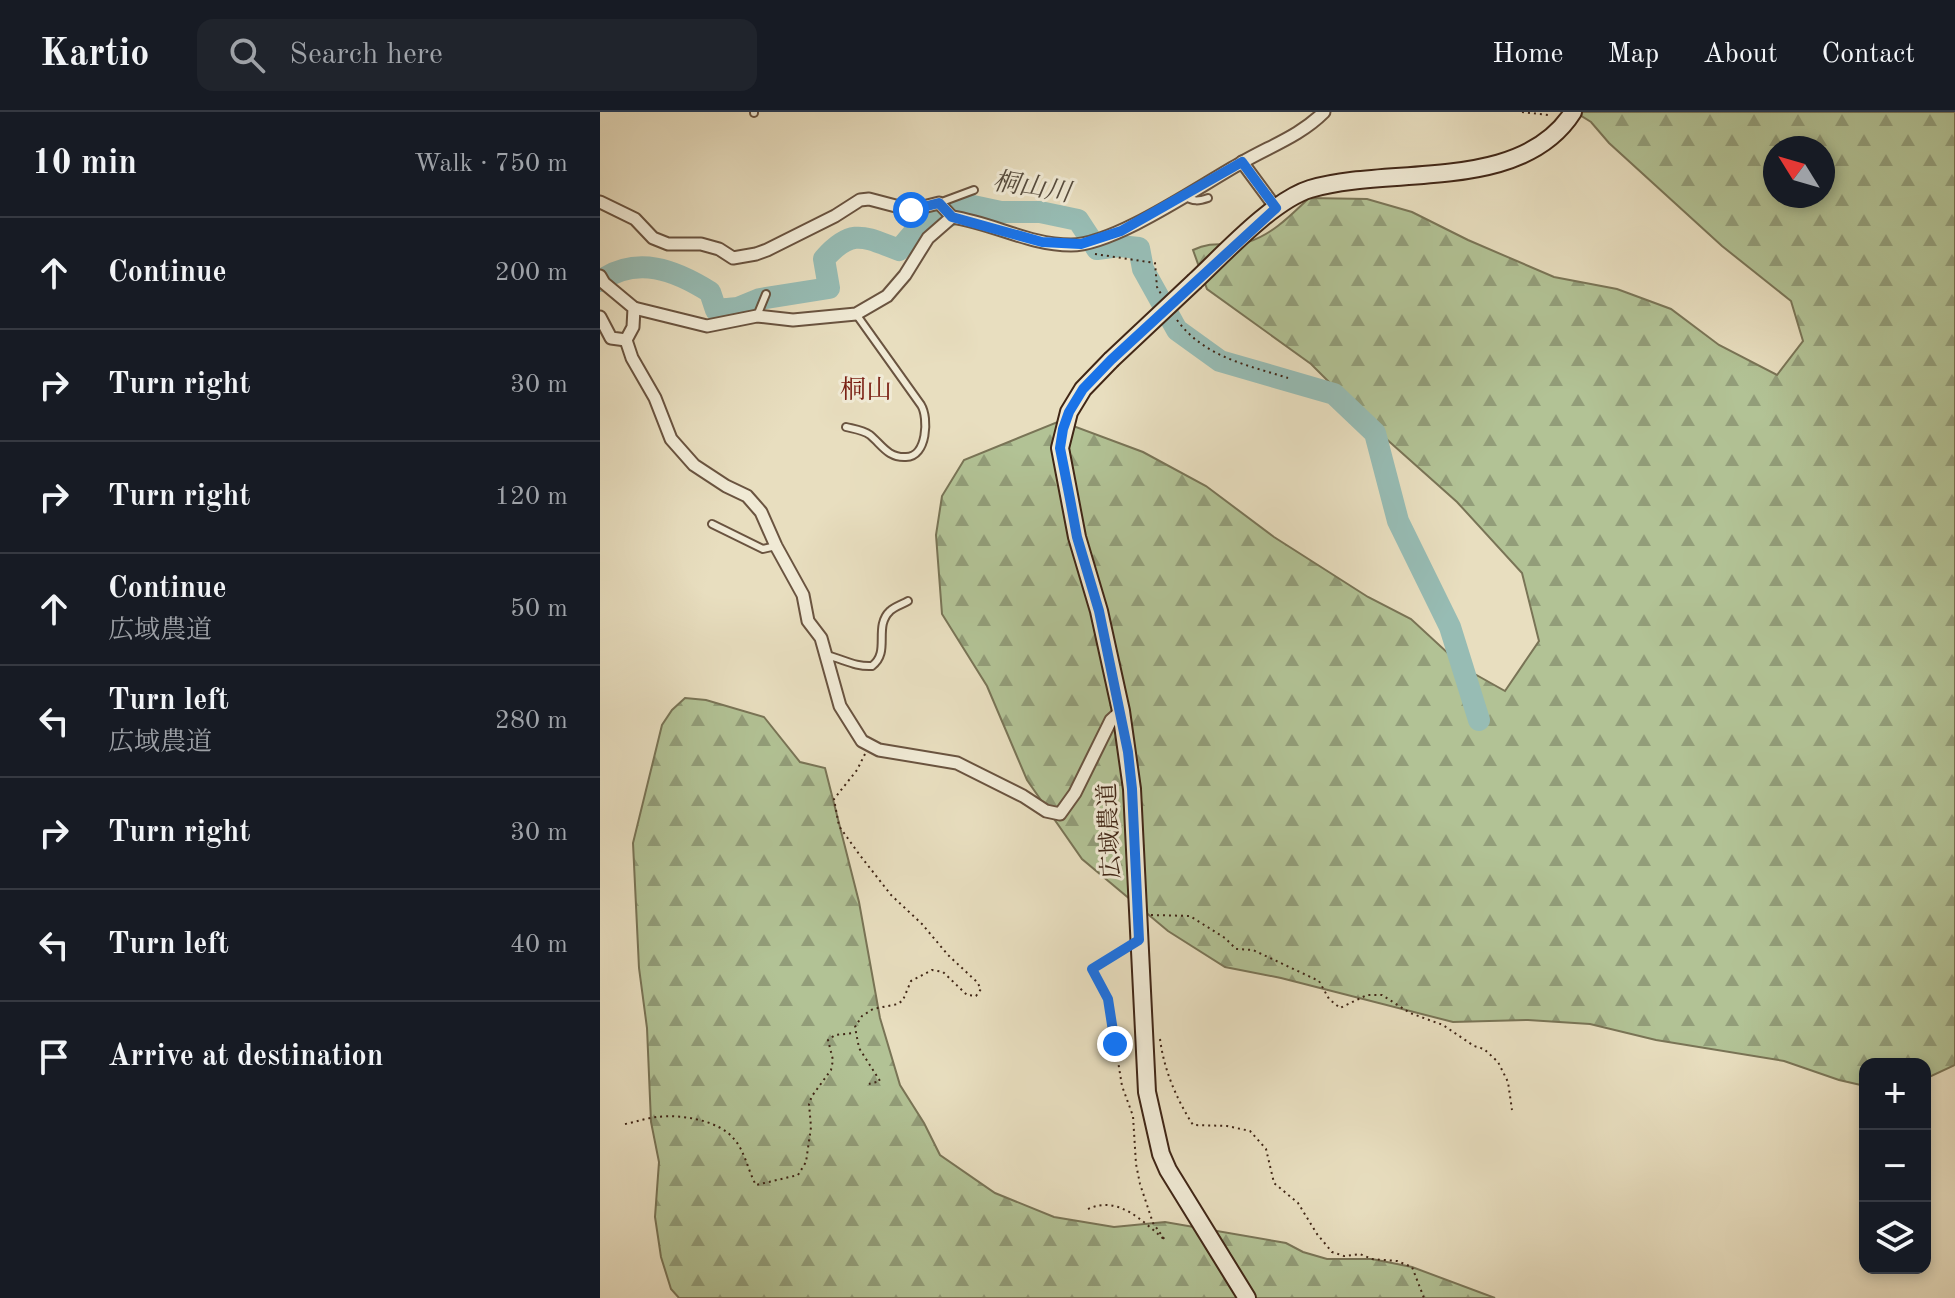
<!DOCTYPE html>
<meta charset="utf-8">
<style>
body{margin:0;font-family:"Old Standard TT","Noto Serif JP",serif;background:#20242c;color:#f1f3f6}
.controls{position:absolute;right:24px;bottom:24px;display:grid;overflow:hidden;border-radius:16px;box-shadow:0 4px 12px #0003}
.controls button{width:72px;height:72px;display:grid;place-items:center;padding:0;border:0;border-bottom:2px solid #363941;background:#171b24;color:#f1f3f6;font:40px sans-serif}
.compass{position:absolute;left:1163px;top:24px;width:72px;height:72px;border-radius:50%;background:#171b24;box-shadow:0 4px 12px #0003;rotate:307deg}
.stop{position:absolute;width:24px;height:24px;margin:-18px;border:6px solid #1a73e8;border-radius:50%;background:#fff}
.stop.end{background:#1a73e8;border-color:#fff;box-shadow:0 2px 8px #0008}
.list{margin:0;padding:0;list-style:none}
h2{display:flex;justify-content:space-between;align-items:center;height:104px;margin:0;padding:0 32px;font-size:34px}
h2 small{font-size:26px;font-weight:400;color:#9ea1a6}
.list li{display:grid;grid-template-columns:52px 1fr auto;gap:24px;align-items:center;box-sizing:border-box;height:112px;padding:0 32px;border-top:2px solid #363941}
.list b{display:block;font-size:30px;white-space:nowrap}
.list p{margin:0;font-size:26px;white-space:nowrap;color:#9ea1a6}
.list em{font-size:26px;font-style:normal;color:#9ea1a6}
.icon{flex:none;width:44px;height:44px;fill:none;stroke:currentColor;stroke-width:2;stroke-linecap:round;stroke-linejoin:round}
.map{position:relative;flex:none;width:1355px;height:1186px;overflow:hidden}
header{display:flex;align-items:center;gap:48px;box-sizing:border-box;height:112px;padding:0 40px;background:#171b24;border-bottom:2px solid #363941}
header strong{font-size:38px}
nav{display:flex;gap:44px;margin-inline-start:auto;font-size:28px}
.search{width:560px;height:72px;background:#20242c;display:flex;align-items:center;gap:20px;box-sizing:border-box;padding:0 28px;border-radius:16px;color:#9ea1a6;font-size:30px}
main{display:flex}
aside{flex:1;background:#171b24}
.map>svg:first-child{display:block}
</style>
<header>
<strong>Kartio</strong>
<div class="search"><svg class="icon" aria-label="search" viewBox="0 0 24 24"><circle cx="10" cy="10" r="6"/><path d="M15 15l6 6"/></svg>Search here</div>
<nav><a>Home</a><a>Map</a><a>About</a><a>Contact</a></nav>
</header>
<main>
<aside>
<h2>10 min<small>Walk · 750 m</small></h2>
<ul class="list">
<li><svg class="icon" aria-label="ahead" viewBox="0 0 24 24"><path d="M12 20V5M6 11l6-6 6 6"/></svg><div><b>Continue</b></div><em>200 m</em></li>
<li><svg class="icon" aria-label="right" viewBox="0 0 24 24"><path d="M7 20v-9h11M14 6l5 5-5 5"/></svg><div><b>Turn right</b></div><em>30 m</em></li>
<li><svg class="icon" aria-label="right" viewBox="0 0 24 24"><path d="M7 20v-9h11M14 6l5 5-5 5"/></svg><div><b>Turn right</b></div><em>120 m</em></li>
<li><svg class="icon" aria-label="ahead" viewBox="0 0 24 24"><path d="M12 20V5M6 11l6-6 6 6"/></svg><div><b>Continue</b><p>広域農道</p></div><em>50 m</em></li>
<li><svg class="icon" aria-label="left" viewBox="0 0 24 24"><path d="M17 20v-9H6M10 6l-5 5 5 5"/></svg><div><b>Turn left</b><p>広域農道</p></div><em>280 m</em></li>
<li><svg class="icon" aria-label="right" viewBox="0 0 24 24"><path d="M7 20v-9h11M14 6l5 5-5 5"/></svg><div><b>Turn right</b></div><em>30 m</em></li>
<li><svg class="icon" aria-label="left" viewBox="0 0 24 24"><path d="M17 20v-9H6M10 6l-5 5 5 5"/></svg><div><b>Turn left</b></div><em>40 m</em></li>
<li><svg class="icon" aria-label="arrive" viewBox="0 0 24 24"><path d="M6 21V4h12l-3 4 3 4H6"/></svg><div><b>Arrive at destination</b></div></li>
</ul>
</aside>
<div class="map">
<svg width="1355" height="1186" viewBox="0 0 1355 1186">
<defs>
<pattern id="forest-firs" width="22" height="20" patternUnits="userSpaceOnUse" patternTransform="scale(2)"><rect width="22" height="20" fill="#b2c295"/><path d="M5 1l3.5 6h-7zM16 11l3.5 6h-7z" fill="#929d79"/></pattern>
</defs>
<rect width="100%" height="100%" fill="#e8debf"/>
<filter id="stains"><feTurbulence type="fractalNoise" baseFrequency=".0025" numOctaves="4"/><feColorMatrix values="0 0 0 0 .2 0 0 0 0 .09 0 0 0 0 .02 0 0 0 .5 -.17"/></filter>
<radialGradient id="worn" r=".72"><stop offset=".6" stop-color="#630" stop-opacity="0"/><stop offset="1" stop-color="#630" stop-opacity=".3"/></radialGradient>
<g fill="url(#forest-firs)" stroke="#797456" stroke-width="2" fill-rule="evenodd">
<path d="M975 0H1355V953L1325 967V952H1265V974L1239 968 1184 949 1056 928 990 912 928 908 853 910 681 866 625 855 568 819 482 747 427 668 387 574 342 502 336 423 342 384 364 348 460 309 543 340 606 374 674 425 768 485 811 507 864 556 905 579 939 529 922 461 857 390 783 324 711 252 607 177 593 138C614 127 629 136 648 130 673 122 691 103 709 86L767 87 812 100 868 128 954 165 1017 177 1071 197 1119 233 1177 263 1203 229 1191 189 1122 134 1009 31 991 10ZM1175 36H1223V84H1175Z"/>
<path d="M85 586 106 588 164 605 200 650 225 656 259 790 280 906 300 973 324 1011 340 1043 395 1081 454 1105 514 1115 565 1110 686 1131 703 1140 727 1147H772L812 1155 895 1186H79L71 1177 61 1145 55 1105 59 1050 51 1010 47 916 39 856 33 731 62 613 72 598Z"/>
</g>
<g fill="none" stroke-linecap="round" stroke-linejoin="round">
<path stroke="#97bcb4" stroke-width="22" d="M0 169C37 143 75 158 110 180L116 198 138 196 160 187 229 176 224 147C252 115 264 125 299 138L316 118 373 94 401 100H440L478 108 497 137 519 134 539 136 543 157 577 218 620 249 734 282 775 321 798 409 850 515 879 608"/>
<defs>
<g id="lane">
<path d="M154 1V0"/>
<path d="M585 84C593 90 599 89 608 86"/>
<path d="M339 91 374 78"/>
<path d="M157 204 166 182"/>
<path d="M246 315C254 317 263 318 270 323 282 333 288 346 306 345 327 345 329 306 321 293L256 202"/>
<path d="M112 412 163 437 176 434"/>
<path d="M226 543C243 547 255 555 272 554 291 540 273 515 290 499 294 495 303 492 308 489"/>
</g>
<g id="street">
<path d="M642 50 676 96"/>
<path d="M0 90 35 107 53 126 68 132H101L119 137 133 146 156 142 167 138 235 104 260 88 269 87 311 98 339 91 352 105"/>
<path d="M0 164 4 171 34 196 33 215 26 228 32 246 55 286 71 327 94 353 126 374 147 384 161 400 176 434 203 483 208 509 221 526 240 594 262 629 279 638 357 651 423 684 446 699 460 702 475 681 511 608 521 599"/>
<path d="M34 196 107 214 157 204 193 208 256 202 287 184 305 163 328 126 352 105C393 111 429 133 471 133 515 133 601 73 641 51 670 34 700 24 724 0"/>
<path d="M0 205 11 226 26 228"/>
</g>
<g id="secondary">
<path d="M595 169C624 142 672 89 710 77 790 53 921 82 973 0"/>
<path d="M511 248 483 277 469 300 460 336 477 425 499 499 521 599 532 677 547 980 561 1042 568 1058 647 1186"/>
</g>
</defs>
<use href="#lane" stroke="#6a5440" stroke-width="10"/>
<use href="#street" stroke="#6a5440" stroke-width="15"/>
<use href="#secondary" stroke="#402616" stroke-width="20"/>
<g stroke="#402616" stroke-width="2" stroke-dasharray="2 4" stroke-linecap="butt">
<path d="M922 0 948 3"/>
<path d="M495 142 555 151 557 175 561 182"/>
<path d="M577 208C604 245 647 253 688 266"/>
<path d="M265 642 257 658 234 687 239 714 259 742 291 783 322 812 348 843 377 870 381 877 376 884 367 883 343 860 332 858 311 869 303 888 298 892 273 897 262 904 255 915 259 936 280 969 269 972"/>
<path d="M551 803 590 804 625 826 636 837 653 838 719 869 729 887 740 896 767 883H782L810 901 843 913 874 934 884 937 898 950 908 970 912 998"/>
<path d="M560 927C564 958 576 986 593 1013L627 1014 650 1019 666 1037 674 1071 698 1091 717 1122 732 1140 744 1144 760 1142 772 1147 797 1149 812 1155 824 1186"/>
<path d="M25 1012C36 1010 46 1006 57 1005 80 1002 119 1008 134 1027 145 1039 148 1059 156 1073L198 1063 206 1050 211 1015 209 992 212 984 231 958 233 948 228 928 235 923 254 921"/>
<path d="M488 1097C519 1083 542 1109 565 1128L553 1111 540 1072 536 1052 533 1004 522 974 508 887 492 857 526 836"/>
</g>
<use href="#lane" stroke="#f0ead5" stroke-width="6"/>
<use href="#street" stroke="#f0ead5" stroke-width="11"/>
<use href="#secondary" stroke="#f0ead5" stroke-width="16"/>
<defs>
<path id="secondary-bridge" d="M511 248 595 169"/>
</defs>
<use href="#secondary-bridge" stroke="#402616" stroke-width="20" stroke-linecap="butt"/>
<use href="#secondary-bridge" stroke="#f0ead5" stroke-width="16"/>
</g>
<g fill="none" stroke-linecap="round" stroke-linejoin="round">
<path stroke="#1a73e8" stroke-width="10" d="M311 98 339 91 352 105 442 130 481 132 521 119 642 50 676 96 511 248 483 277 469 300 463 317 460 336 470 387 477 425 499 499 528 640 532 677 539 828 492 857 508 887 515 932"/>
</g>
<g text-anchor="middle" stroke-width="6" stroke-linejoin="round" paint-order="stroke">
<g font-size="24" fill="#402616" stroke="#f0ead5">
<text transform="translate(509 719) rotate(-93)" y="8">広域農道</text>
</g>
<g font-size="26" font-style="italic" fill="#564c3e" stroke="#f0ead5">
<text transform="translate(432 74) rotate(9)" y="9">桐山川</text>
</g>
<g font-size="26" fill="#7a1f14" stroke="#f0ead5">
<text x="266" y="286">桐山</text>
</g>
</g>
<rect width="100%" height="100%" filter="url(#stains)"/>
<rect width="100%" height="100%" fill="url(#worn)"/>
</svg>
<div class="controls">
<button>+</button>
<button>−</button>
<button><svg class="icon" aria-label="layers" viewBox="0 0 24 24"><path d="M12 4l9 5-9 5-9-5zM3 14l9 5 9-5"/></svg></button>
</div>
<svg class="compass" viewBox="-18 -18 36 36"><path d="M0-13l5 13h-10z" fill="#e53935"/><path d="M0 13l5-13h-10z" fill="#9ea1a6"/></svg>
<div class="stop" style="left:311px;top:98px"></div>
<div class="stop end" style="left:515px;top:932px"></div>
</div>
</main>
